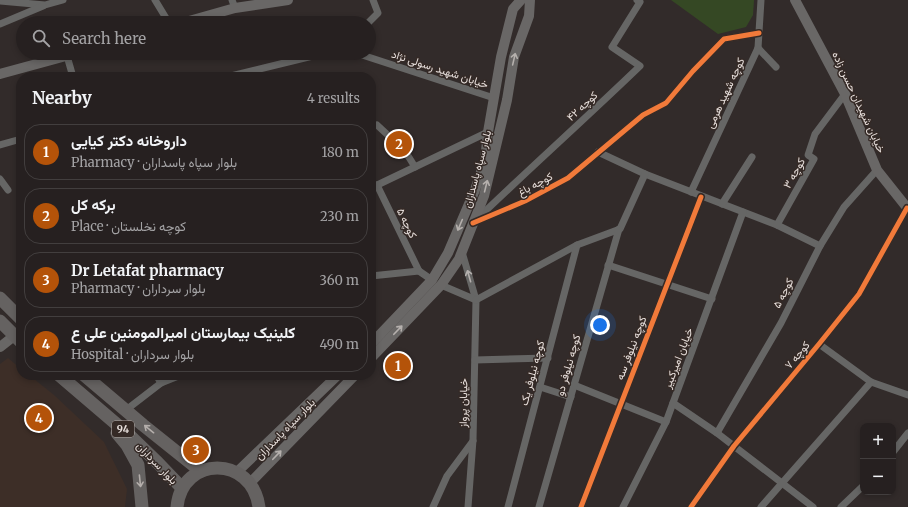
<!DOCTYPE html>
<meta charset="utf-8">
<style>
body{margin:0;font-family:Merriweather,Vazirmatn,serif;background:#2e2829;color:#f1f3f6}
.controls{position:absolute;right:12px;bottom:12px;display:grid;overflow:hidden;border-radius:8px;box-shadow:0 2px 6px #0003}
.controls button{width:36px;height:36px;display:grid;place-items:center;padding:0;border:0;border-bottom:1px solid #423e3e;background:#262020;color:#f1f3f6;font:20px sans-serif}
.you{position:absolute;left:600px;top:325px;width:14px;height:14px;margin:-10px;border:3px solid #fff;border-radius:50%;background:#1a73e8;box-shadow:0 0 0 6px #1a73e833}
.badge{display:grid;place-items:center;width:26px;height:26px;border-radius:50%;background:#b45309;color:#fff;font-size:13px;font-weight:700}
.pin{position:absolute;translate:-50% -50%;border:2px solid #fff;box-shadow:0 1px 4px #0006}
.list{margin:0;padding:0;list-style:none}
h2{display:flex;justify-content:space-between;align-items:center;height:52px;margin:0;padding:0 16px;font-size:17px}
h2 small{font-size:13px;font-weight:400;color:#a4a3a5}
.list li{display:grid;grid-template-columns:26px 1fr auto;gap:12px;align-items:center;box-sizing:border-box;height:56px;margin:0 8px 8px;padding:0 8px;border:1px solid #423e3e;border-radius:16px}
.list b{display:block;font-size:15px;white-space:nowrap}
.list p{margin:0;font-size:13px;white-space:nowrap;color:#a4a3a5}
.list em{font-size:13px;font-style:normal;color:#a4a3a5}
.icon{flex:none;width:22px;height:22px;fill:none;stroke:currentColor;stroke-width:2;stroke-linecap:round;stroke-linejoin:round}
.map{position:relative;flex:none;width:908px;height:507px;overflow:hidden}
.search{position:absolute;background:#262020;box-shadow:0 2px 6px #0003;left:16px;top:16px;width:360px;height:44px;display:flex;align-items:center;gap:10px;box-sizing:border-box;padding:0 14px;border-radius:22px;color:#a4a3a5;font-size:15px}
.panel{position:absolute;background:#262020;box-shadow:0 2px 6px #0003;left:16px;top:72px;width:360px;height:308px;border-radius:16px}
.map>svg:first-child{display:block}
</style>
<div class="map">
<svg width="908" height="507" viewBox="0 0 908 507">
<rect width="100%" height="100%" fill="#322b2a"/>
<path fill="#3d2e27" d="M8 358 21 369V375H29L54 395 104 442 127 489 125 507H0V364Z"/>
<path fill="#354824" d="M671 0H754L753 15 746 27 718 34Z"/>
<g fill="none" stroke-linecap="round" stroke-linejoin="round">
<g stroke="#666665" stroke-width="7">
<path d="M155 0 169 23"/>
<path d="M232 0 235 8"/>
<path d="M0 1 45 5 63 0"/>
<path d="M368 23 378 13 373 0"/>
<path d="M0 24 43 6"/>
<path d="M758 48 776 67"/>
<path d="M356 53 494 98"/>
<path d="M67 56 73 77"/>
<path d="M227 77 325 53"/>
<path d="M377 125 405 151 415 167"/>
<path d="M0 145 21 139"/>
<path d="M598 152 645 174 777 225 820 246"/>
<path d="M0 179 8 190"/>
<path d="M377 185 419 271"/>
<path d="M371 188 488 132"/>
<path d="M691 192 758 48 761 0"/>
<path d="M722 204 752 157"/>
<path d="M476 220C530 168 586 118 640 66L612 47 640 2 637 0"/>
<path d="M473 223 525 201 568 178 643 115 666 103 693 71 724 39 759 33"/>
<path d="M777 225 814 159 808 155 815 134 845 94"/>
<path d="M462 252 476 300 473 440 468 507"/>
<path d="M608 265 712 299"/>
<path d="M371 276 419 271 432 280"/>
<path d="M441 285 476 300"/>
<path d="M476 300 577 245 620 229 645 174"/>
<path d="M819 344 871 382 908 395"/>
<path d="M475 360 548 358"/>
<path d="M156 375 161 383"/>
<path d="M574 385 666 422"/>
<path d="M540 387 571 397"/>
<path d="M673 403 717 433 813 507"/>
<path d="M126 410 161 383 181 375"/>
<path d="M717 433 781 323 820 246 844 207 877 170"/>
<path d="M893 452 908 433"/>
<path d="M433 507 447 476 473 441"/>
<path d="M508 507 577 245"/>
<path d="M539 507 619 229"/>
<path d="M581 507 701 197"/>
<path d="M623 507 666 422 743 212"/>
<path d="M691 507 734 446 819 344 859 294 907 208"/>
<path d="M761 507 871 382"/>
<path d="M841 507 863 486"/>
</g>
<g stroke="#696766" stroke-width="10">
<path d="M795 0 845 94 877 170 908 209"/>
<path d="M182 23 235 8 288 0"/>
<path d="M0 74 77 53"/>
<path d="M371 344 432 280 448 253 475 190 485 160 488 132 501 57 513 9 521 0"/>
<path d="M0 347 14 336"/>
<path d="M371 358 441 285 459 259 484 196 507 100 514 57 529 16 530 0"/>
<path d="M237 472 338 375"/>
<path d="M250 483 355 375"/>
</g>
<g stroke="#656261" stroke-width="13">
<path d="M0 298 21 319"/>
<path d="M0 321 21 342"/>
<path d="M59 375 128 434 158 463 182 488"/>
<path d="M84 375 143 425 193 465 202 471"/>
<path d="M117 433 127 445 138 465 142 507"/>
<path d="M177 507C182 455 252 455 259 507"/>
</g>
<defs>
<g id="cycleway">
<path d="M473 223 525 201 568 178 643 115 666 103 693 71 724 39 759 33"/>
<path d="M581 507 701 197"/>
<path d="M691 507 734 446 819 344 859 294 907 208"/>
</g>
</defs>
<use href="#cycleway" stroke="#352a26" stroke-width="8"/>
<use href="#cycleway" stroke="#f17a3a" stroke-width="5"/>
</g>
<defs><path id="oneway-shaft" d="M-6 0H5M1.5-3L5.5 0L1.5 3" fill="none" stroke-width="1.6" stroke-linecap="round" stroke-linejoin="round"/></defs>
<g stroke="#b5b0ad">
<use href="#oneway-shaft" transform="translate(514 59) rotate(-77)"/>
<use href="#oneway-shaft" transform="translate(486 186) rotate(-76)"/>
<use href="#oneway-shaft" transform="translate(460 225) rotate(113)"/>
<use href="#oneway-shaft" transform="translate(398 330) rotate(-46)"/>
<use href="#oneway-shaft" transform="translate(277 455) rotate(-46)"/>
</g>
<use stroke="#b4afad" href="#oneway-shaft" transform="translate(469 276) rotate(-106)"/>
<g stroke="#b4aeab">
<use href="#oneway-shaft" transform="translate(149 429) rotate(-141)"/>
<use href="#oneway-shaft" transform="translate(140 481) rotate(84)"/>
</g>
<g text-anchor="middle" stroke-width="3" stroke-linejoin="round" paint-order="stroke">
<rect fill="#352a26" stroke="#b2a9a6" stroke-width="1" x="112" y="421" width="22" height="16" rx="3"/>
<g font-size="10" font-weight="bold" fill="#e8e0dd">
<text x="123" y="433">94</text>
</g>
<g font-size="11" fill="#e8e0dd" stroke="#352a26">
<text transform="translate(440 69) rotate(18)" y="4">خیابان شهید رسولی نژاد</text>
<text transform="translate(725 93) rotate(-65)" y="4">کوچه شهید هرمی</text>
<text transform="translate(859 102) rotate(65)" y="4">خیابان شهیدان حسن زاده</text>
<text transform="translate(582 106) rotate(-43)" y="4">کوچه ۴۲</text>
<text transform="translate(477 169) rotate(-75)" y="4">بلوار سپاه پاسداران</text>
<text transform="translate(794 173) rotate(-61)" y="4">کوچه ۳</text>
<text transform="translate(535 184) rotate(-28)" y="4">کوچه باغ</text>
<text transform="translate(407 223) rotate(64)" y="4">کوچه ۵</text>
<text transform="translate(783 293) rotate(-63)" y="4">کوچه ۵</text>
<text transform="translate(631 348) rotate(-69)" y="4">کوچه نیلوفر سه</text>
<text transform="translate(797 355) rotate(-50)" y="4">کوچه ۷</text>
<text transform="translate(678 358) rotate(-69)" y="4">خیابان امیرکبیر</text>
<text transform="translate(568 365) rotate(-74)" y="4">کوچه نیلوفر دو</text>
<text transform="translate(532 373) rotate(-75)" y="4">کوچه نیلوفر یک</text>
<text transform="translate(463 403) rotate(-89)" y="4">خیابان پرواز</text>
<text transform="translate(285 429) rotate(-46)" y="4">بلوار سپاه پاسداران</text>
<text transform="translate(157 463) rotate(46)" y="4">بلوار سرداران</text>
</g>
</g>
</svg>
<div class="controls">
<button>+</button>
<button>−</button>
</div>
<div class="you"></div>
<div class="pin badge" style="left:398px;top:366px">1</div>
<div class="pin badge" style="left:399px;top:144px">2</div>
<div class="pin badge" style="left:196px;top:450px">3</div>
<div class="pin badge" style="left:39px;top:418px">4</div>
<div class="search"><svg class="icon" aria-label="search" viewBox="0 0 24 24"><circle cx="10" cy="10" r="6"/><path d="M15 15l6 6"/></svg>Search here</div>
<section class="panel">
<h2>Nearby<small>4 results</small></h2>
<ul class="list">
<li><span class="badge">1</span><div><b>داروخانه دکتر کیایی</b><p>Pharmacy · بلوار سپاه پاسداران</p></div><em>180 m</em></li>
<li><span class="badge">2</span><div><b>برکه کل</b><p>Place · کوچه نخلستان</p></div><em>230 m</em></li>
<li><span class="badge">3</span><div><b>Dr Letafat pharmacy</b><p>Pharmacy · بلوار سرداران</p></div><em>360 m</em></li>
<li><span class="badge">4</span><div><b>کلینیک بیمارستان امیرالمومنین علی ع</b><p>Hospital · بلوار سرداران</p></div><em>490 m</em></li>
</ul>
</section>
</div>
